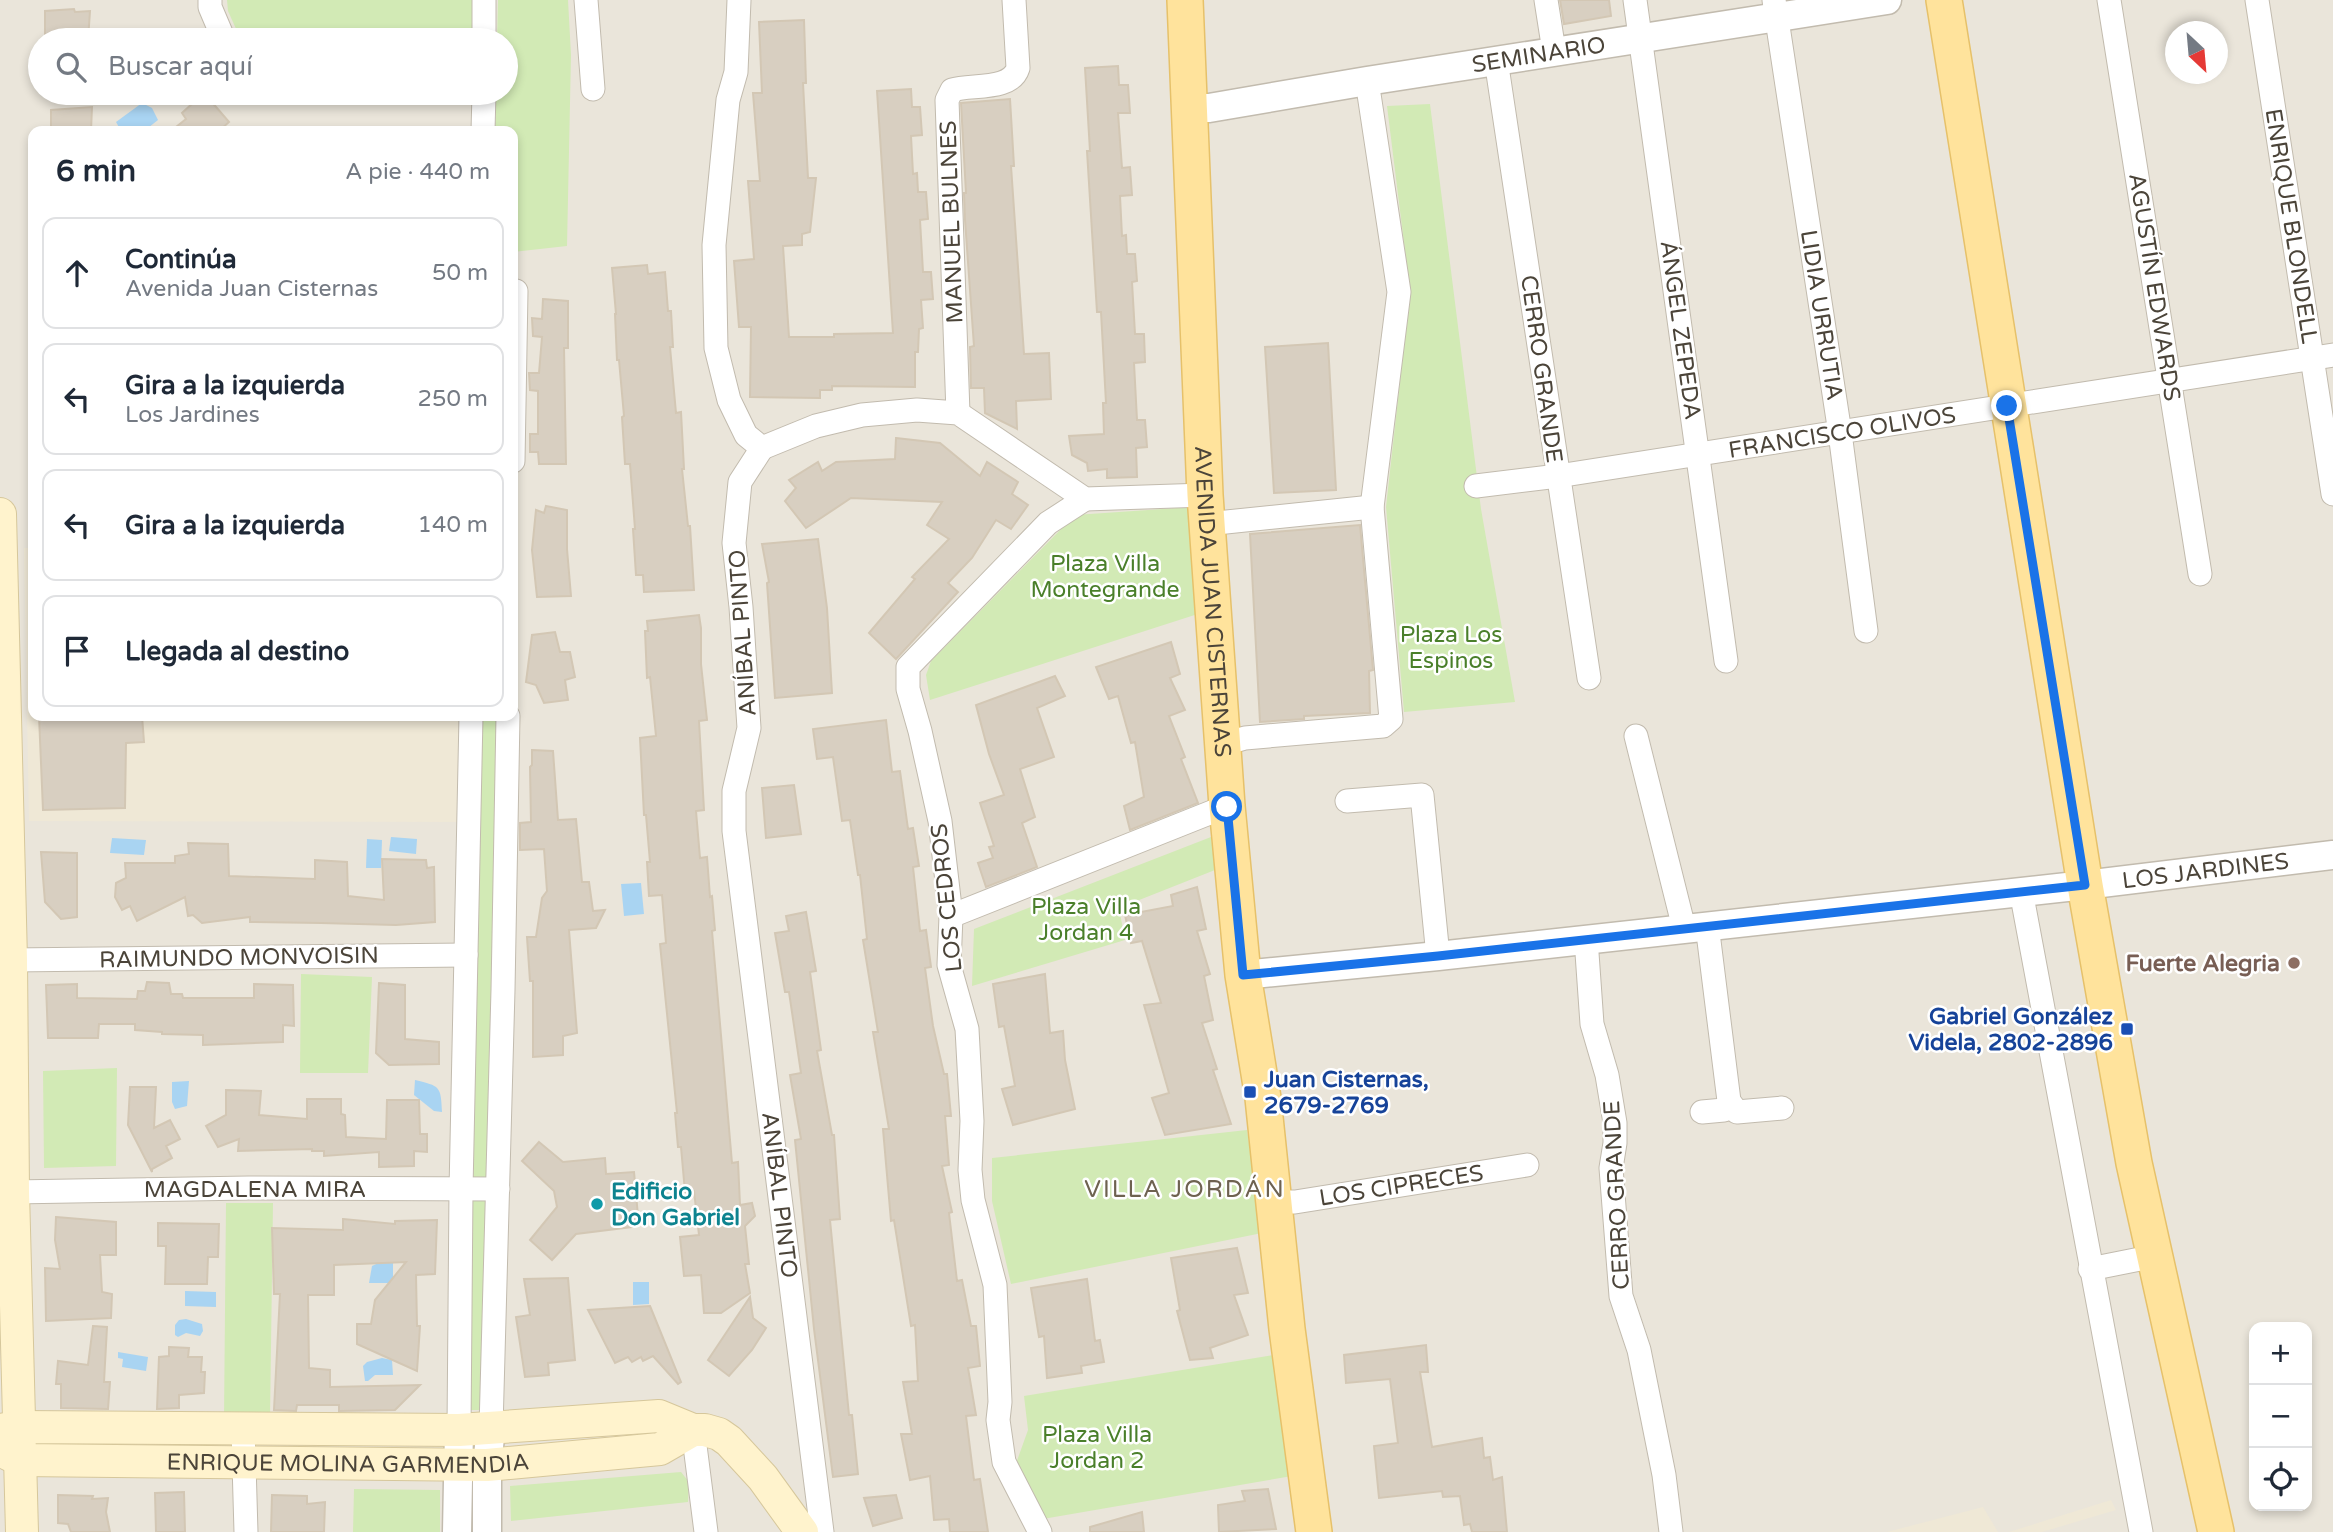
<!DOCTYPE html>
<html lang="es">
<meta charset="utf-8">
<style>
body{margin:0;font-family:"Varela Round",sans-serif;background:#f2f2f3;color:#1f2937}
.controls{position:absolute;right:21px;bottom:21px;display:grid;overflow:hidden;border-radius:14px;box-shadow:0 4px 10px #0003}
.controls button{width:63px;height:63px;display:grid;place-items:center;padding:0;border:0;border-bottom:2px solid #e0e1e3;background:#fff;color:#1f2937;font:35px sans-serif}
.compass{position:absolute;left:2165px;top:21px;width:63px;height:63px;border-radius:50%;background:#fff;box-shadow:0 4px 10px #0003;rotate:154deg}
.stop{position:absolute;width:21px;height:21px;margin:-16px;border:5px solid #1a73e8;border-radius:50%;background:#fff}
.stop.end{background:#1a73e8;border-color:#fff;box-shadow:0 2px 7px #0008}
.list{margin:0;padding:0;list-style:none}
h2{display:flex;justify-content:space-between;align-items:center;height:91px;margin:0;padding:0 28px;font-size:30px}
h2 small{font-size:23px;font-weight:400;color:#747a83}
.list li{display:grid;grid-template-columns:46px 1fr auto;gap:21px;align-items:center;box-sizing:border-box;height:112px;margin:0 14px 14px;padding:0 14px;border:2px solid #e0e1e3;border-radius:14px}
.list b{display:block;font-size:26px;white-space:nowrap}
.list p{margin:0;font-size:23px;white-space:nowrap;color:#747a83}
.list em{font-size:23px;font-style:normal;color:#747a83}
.icon{flex:none;width:38px;height:38px;fill:none;stroke:currentColor;stroke-width:2;stroke-linecap:round;stroke-linejoin:round}
.map{position:relative;flex:none;width:2333px;height:1532px;overflow:hidden}
.search{position:absolute;background:#fff;box-shadow:0 4px 10px #0003;left:28px;top:28px;width:490px;height:77px;display:flex;align-items:center;gap:18px;box-sizing:border-box;padding:0 24px;border-radius:38px;color:#747a83;font-size:26px}
.panel{position:absolute;background:#fff;box-shadow:0 4px 10px #0003;left:28px;top:126px;width:490px;height:595px;border-radius:14px}
.map>svg:first-child{display:block}
</style>
<div class="map">
<svg width="2333" height="1532" viewBox="0 0 2333 1532">
<rect width="100%" height="100%" fill="#f6f3ec"/>
<path fill="#eae5da" fill-rule="evenodd" d="M0 0H2333V1532H0ZM2176 32H2218V74H2176ZM40 40H506V93H40ZM33 131H513V716H33ZM2254 1327H2307V1506H2254Z"/>
<g fill="#efe8d6">
<path d="M24 548H33V716H471V822L29 821Z"/>
<path d="M2111 1500 2116 1510 2042 1532H2009Z"/>
<path d="M1983 1507 1998 1532H1887Z"/>
</g>
<g fill="#d2eab5">
<path d="M227 0H474V40H241L228 11Z"/>
<path d="M498 0H568L571 55 567 246 513 252V131H495L496 93H506V40H497Z"/>
<path d="M1430 104 1481 509 1515 702 1404 712 1386 507 1410 291 1387 106Z"/>
<path d="M1192 507 1204 612 930 700 926 675 931 661 1075 515Z"/>
<path d="M483 716H498L484 1410H470L477 921Z"/>
<path d="M1211 837 1215 870 1119 908 1125 940 972 986 974 929Z"/>
<path d="M301 974 372 977 368 1073H300Z"/>
<path d="M117 1068 116 1166 44 1168 43 1071Z"/>
<path d="M1247 1130 1262 1233 1011 1284 992 1201V1158Z"/>
<path d="M226 1203H273L270 1418H224Z"/>
<path d="M1280 1354 1292 1476 1037 1520 1013 1472 1028 1430 1024 1396Z"/>
<path d="M681 1472 689 1482 688 1502 511 1521 510 1486Z"/>
<path d="M354 1489 440 1490V1532H353Z"/>
</g>
<g fill="#a9d4f2">
<path d="M142 103 152 108 158 120 144 131H121L116 122Z"/>
<path d="M391 837 417 839 416 854 389 851Z"/>
<path d="M112 838 146 840 144 855 110 853Z"/>
<path d="M367 839 382 840 381 868H366Z"/>
<path d="M641 883 644 914 624 916 621 884Z"/>
<path d="M415 1080C440 1086 441 1086 442 1112L434 1111 414 1095Z"/>
<path d="M189 1081 187 1106 175 1109 172 1102V1082Z"/>
<path d="M393 1256V1283H369L372 1266Z"/>
<path d="M633 1282H649V1304L633 1305Z"/>
<path d="M185 1291 216 1292V1307L185 1306Z"/>
<path d="M186 1319 202 1324 203 1331 200 1336 186 1333 178 1337 175 1335V1325L179 1320Z"/>
<path d="M118 1352 148 1357 146 1371 122 1367 123 1359 118 1358Z"/>
<path d="M382 1358 392 1360 393 1375H375L368 1381H365L363 1366 367 1362Z"/>
</g>
<g fill="#d8cfc1" stroke="#d3c7b4" stroke-width="2">
<path d="M1560 0H1609L1611 16 1564 24Z"/>
<path d="M74 9 75 12 90 11 88 40H45V11Z"/>
<path d="M804 20 806 83H803L808 178H816L810 232 802 234V245L783 246 789 337H834V334L893 333 877 91 911 89 912 107H920L922 135 911 136 913 174 917 173 918 192H926L928 219 920 220 923 272H931L933 299 921 300 923 328 919 329 918 352H915V387L832 386V390H820V398L750 397 751 327H739L734 261 754 259 748 181H760L753 93H762L759 22Z"/>
<path d="M1118 66 1119 85H1128L1130 113H1118L1122 168 1130 167 1132 195 1120 196 1122 236 1126 235 1127 254H1135L1137 281 1132 282 1135 334H1144L1145 362 1134 363 1137 420H1145L1147 447 1136 448 1137 477 1107 478V469L1088 471 1087 463 1072 455 1069 436 1104 434 1103 403H1106L1101 312H1097L1087 151H1090L1085 68Z"/>
<path d="M204 93 229 122 219 131H171L186 119 182 113Z"/>
<path d="M1010 99 1014 166H1011L1024 354 1049 353 1051 399 1016 401 1017 429 985 413 984 388H971L970 347 974 346 965 220 964 193H966L961 103Z"/>
<path d="M92 107 91 131H51V110Z"/>
<path d="M647 265 648 274 665 272 668 311H671L673 347H670L676 413 681 412 684 469H682L688 526H690L694 590 644 592 643 575H636L633 529H635L630 464H625L622 417 624 416 619 360H617L615 314H616L612 268Z"/>
<path d="M543 299 568 301V348H564L566 464H539L538 452H530V434H538V391L530 390 529 373H539L542 337 533 336 532 318 542 319Z"/>
<path d="M1328 343 1336 490 1274 493 1265 347Z"/>
<path d="M896 438 940 443 980 476 987 462 1018 482 1012 494 1028 505 1011 529 996 520 972 558 948 583 958 592 896 659 869 633 915 579 912 577 949 539 927 525 942 502 851 498 806 528 785 501 796 488 789 480 818 462 822 471 836 462 895 459Z"/>
<path d="M546 506 567 510V549L571 596 537 597 532 550 536 510 544 513Z"/>
<path d="M1360 525 1373 670 1369 671 1370 713 1304 716V719L1260 722 1250 534Z"/>
<path d="M818 539 827 608 832 693 775 698 767 583 769 582 762 544Z"/>
<path d="M699 615 701 628V664L707 720 699 721 704 810 696 811 700 858 707 857 710 897 712 896 715 930 712 931 732 1163 738 1162 740 1205 752 1203 755 1216 745 1226 749 1264H745L750 1293 721 1313H704L701 1275 684 1276 680 1237 699 1235 694 1191 685 1192 681 1147H678L675 1113H677L660 944 666 943 662 895 649 896 647 862H650L646 815H644L640 738 656 736 650 677 647 678 645 631H648L647 621Z"/>
<path d="M555 632 560 652H570L575 677 565 680 568 700 544 703 536 685 526 682 532 635Z"/>
<path d="M1171 642 1180 674 1170 678 1185 710 1169 716 1185 757 1181 759 1198 803 1130 830 1124 806 1144 797 1135 742 1131 743 1118 696 1109 699 1096 667Z"/>
<path d="M1055 676 1065 696 1037 708 1054 757 1020 769 1035 817 1022 823 1037 867 986 887 978 863 993 858 989 847 994 846 980 803 1004 795 989 754 976 705Z"/>
<path d="M39 716H142L144 742 126 743 125 808 43 810Z"/>
<path d="M886 720 892 772 900 771 908 829 913 828 919 866 913 867 920 931 926 930 931 967 925 968 933 1026 944 1074H947L951 1116H945L949 1165 942 1166 952 1212 949 1213 957 1281 962 1280 971 1326H976L980 1366 968 1368 976 1415 966 1416 974 1480 980 1479 988 1532H950L949 1519 934 1520 930 1476 910 1480 901 1434H912L903 1382 918 1381 915 1325 911 1326 894 1220 891 1221 883 1129H889L873 1032H878L863 940 867 939 860 875H858L850 820 842 821 833 757 817 759 813 729Z"/>
<path d="M532 750 553 751 558 820 576 819 582 882H589L593 911 605 910 596 928 569 930 577 1033 563 1036V1055L533 1057V981H530L527 937H536L542 898 547 891 544 849 520 850V823L531 822 530 767 532 765Z"/>
<path d="M794 785 801 834 766 838 762 788Z"/>
<path d="M188 843 228 844 229 876 315 879V860L347 862 348 896 384 900 382 859 426 860 427 868 434 867 435 922 396 925 321 923 250 922V917L202 923 193 915 188 916 185 897 137 921 130 906 122 910 115 897 116 883 126 878 125 863H175V856L189 854Z"/>
<path d="M41 852 77 853V917L61 919 45 902Z"/>
<path d="M1197 887 1206 929 1197 931 1210 974 1204 976 1213 1020 1202 1023 1217 1069 1213 1070 1231 1124 1165 1135 1152 1098 1169 1093 1144 1005 1161 1003 1142 941 1131 943 1125 915 1173 906 1171 895Z"/>
<path d="M806 912 816 971 810 972 821 1050 817 1051 832 1135H834L840 1219 830 1220 849 1415H852L858 1474 833 1477 814 1329 795 1140 801 1139 790 1075 801 1073 789 992H785L775 933 789 931 786 916Z"/>
<path d="M1045 974 1050 1033 1063 1031 1065 1060 1075 1109 1013 1125 1002 1089 1015 1086 1004 1026 999 1027 993 984Z"/>
<path d="M147 982 169 983 171 994H182L183 998H254V984L293 985 294 1026 283 1025V1042L231 1044 203 1045V1035L162 1034V1032L135 1030V1024H99L98 1038H48L46 985 77 984V998L137 999 138 991H145Z"/>
<path d="M379 983 405 985V1039L439 1042V1064L389 1065 376 1053Z"/>
<path d="M130 1087H156L154 1128 170 1120 180 1139 166 1146 172 1158 152 1169V1172L128 1125Z"/>
<path d="M226 1090 261 1091 259 1115 307 1119V1099H341V1114L345 1115 346 1137 386 1139 387 1100H419L420 1134H427V1152L414 1151V1166L379 1167V1152L324 1156V1151H312V1149L238 1151 239 1139 218 1147 206 1126 226 1115Z"/>
<path d="M539 1142 563 1162 605 1158 606 1174 634 1172 638 1216 632 1227 576 1234 552 1260 530 1240 557 1207 554 1191 522 1161Z"/>
<path d="M56 1217 116 1222V1255H100L102 1292 112 1294 111 1318 46 1321 45 1268 60 1269 55 1240Z"/>
<path d="M343 1219 395 1224V1221L437 1220 435 1274 416 1275 417 1326H420L417 1371 357 1344V1324H371L375 1300 406 1262 334 1265V1295H308L309 1368 330 1370V1387L420 1385 395 1410 339 1411V1405H297L296 1411 274 1410 280 1294H274L272 1228 343 1230Z"/>
<path d="M158 1223 219 1224 218 1257H208L207 1284H165L166 1246H158Z"/>
<path d="M1237 1248 1248 1293 1234 1295 1248 1335 1210 1348 1213 1358 1190 1360 1177 1311 1180 1310 1171 1258Z"/>
<path d="M568 1278 575 1360 548 1363 549 1375 525 1377 516 1317 530 1315 524 1279Z"/>
<path d="M1087 1279 1095 1341 1100 1340 1104 1362 1081 1366 1082 1373 1047 1378 1044 1336 1039 1337 1031 1288Z"/>
<path d="M750 1297 753 1318 766 1328 752 1350 729 1376 708 1360Z"/>
<path d="M650 1306 681 1382 678 1384 653 1356 643 1361 641 1357 632 1362 628 1357 615 1363 588 1310Z"/>
<path d="M93 1326 107 1327 104 1382H110L108 1409 61 1408V1384H56L58 1361 88 1365Z"/>
<path d="M1426 1345 1428 1372H1420L1432 1447 1482 1438 1484 1458 1490 1457 1493 1480 1502 1477 1507 1532H1472L1470 1524 1464 1525 1460 1496 1443 1497 1442 1491 1379 1498 1374 1446 1398 1443 1390 1379 1346 1383 1344 1355Z"/>
<path d="M169 1347 189 1348 188 1357H202L201 1372H205L204 1393 179 1395V1408L157 1409 159 1357 169 1356Z"/>
<path d="M1268 1489 1276 1529 1219 1532 1218 1505 1245 1501 1242 1491Z"/>
<path d="M184 1492 185 1532H156L155 1493Z"/>
<path d="M58 1495 93 1496 92 1499 108 1498 106 1512 110 1532H71L68 1524 58 1523Z"/>
<path d="M272 1495 307 1496V1504L325 1502 324 1532H271Z"/>
<path d="M896 1495 902 1518 873 1526 864 1498Z"/>
<path d="M1142 1512 1144 1532H1090V1527Z"/>
</g>
<g fill="none" stroke-linecap="round" stroke-linejoin="round">
<defs>
<g id="minor">
<path d="M210 0V7L224 40"/>
<path d="M586 0 593 89"/>
<path d="M739 0 736 72 728 100 714 245 716 348 729 400 746 435 762 448 740 482 734 543 741 607 749 728 734 791V831L822 1532"/>
<path d="M1546 0 1554 51"/>
<path d="M1635 0 1726 661"/>
<path d="M1774 0 1840 433 1866 631"/>
<path d="M2109 0 2200 574"/>
<path d="M2257 0 2333 494"/>
<path d="M484 40V0"/>
<path d="M1496 60 1589 678"/>
<path d="M483 131 484 93"/>
<path d="M958 413 947 100 952 90C972 84 1011 91 1018 68L1014 0"/>
<path d="M762 448 816 426 862 415 917 410 958 413 1085 499 1205 495"/>
<path d="M513 461 516 291"/>
<path d="M1476 486 1558 476 2333 355"/>
<path d="M1207 524 1372 507"/>
<path d="M1636 736 1684 928"/>
<path d="M1224 744 1245 738 1383 726 1391 719 1372 507 1399 292 1367 81"/>
<path d="M1347 801 1422 795 1438 956"/>
<path d="M2021 891 2141 1532"/>
<path d="M951 916 1227 806"/>
<path d="M1707 925 1729 1101 1737 1112 1782 1108"/>
<path d="M1586 939 1592 1024 1607 1075 1615 1123V1143L1611 1168 1621 1296 1639 1350 1664 1475 1671 1532"/>
<path d="M11 960 466 955"/>
<path d="M1702 1112 1724 1110 1728 1107 1729 1101"/>
<path d="M13 1192 249 1188 498 1189"/>
<path d="M1274 1202H1295L1527 1165"/>
<path d="M2090 1269 2155 1256"/>
<path d="M491 1428 503 990 508 716"/>
<path d="M243 1429 246 1532"/>
<path d="M459 1430 461 1190 471 716"/>
<path d="M693 1430 706 1532"/>
<path d="M1040 1532 1004 1462 998 1420 1000 1402 995 1285 973 1200 970 1170 972 1121 967 1029 949 965 951 916 940 821 920 731 908 689V667L1048 523 1085 499"/>
</g>
<g id="tertiary">
<path id="s1" d="M1189 108H1209L1367 81 1887 0"/>
<path id="s2" d="M1243 975 1438 956 2085 885 2333 855"/>
<path d="M457 1532 459 1430"/>
<path d="M487 1532V1465L491 1428"/>
</g>
<g id="secondary">
<path d="M0 514 11 960 13 1192 22 1532"/>
<path d="M0 1430 19 1427 459 1430 659 1416 693 1430H705L719 1434 729 1441 763 1478 802 1532"/>
<path id="s3" d="M2 1451 20 1460 487 1465 660 1449 693 1430"/>
</g>
<g id="primary">
<path id="s4" d="M1185 0 1205 495 1227 806 1243 975 1263 1098 1287 1329 1314 1532"/>
<path d="M1944 0 2085 885 2134 1163 2216 1532"/>
</g>
</defs>
<use href="#minor" stroke="#c2bbae" stroke-width="25"/>
<use href="#tertiary" stroke="#c2bbae" stroke-width="31"/>
<use href="#secondary" stroke="#d6c79b" stroke-width="34"/>
<use href="#primary" stroke="#e6c16a" stroke-width="38"/>
<use href="#minor" stroke="#fff" stroke-width="23"/>
<use href="#tertiary" stroke="#fff" stroke-width="28"/>
<use href="#secondary" stroke="#fff3cd" stroke-width="32"/>
<use href="#primary" stroke="#ffe39c" stroke-width="35"/>
</g>
<g fill="none" stroke-linecap="round" stroke-linejoin="round">
<path stroke="#1a73e8" stroke-width="9" d="M1227 807 1243 975 1438 956 2085 885 2007 406"/>
</g>
<circle fill="#8d6e63" stroke="#fff" stroke-width="2.5" cx="2294" cy="963" r="7"/>
<g fill="#1a4fb4" stroke="#fff" stroke-width="2.5">
<rect x="2120" y="1022" width="14" height="14" rx="3.5"/>
<rect x="1243" y="1085" width="14" height="14" rx="3.5"/>
</g>
<circle fill="#0f9aa8" stroke="#fff" stroke-width="2.5" cx="597" cy="1204" r="7"/>
<g text-anchor="middle" stroke-width="5" stroke-linejoin="round" paint-order="stroke">
<g font-size="23" fill="#4b4439" stroke="#fff">
<text dy="8" stroke="none"><textPath href="#s1" startOffset="354">SEMINARIO</textPath></text>
<text transform="translate(951 222) rotate(-92)" y="8">MANUEL BULNES</text>
<text transform="translate(2292 226) rotate(81)" y="8">ENRIQUE BLONDELL</text>
<text transform="translate(2155 287) rotate(81)" y="8">AGUSTÍN EDWARDS</text>
<text transform="translate(1822 315) rotate(81)" y="8">LIDIA URRUTIA</text>
<text transform="translate(1681 330) rotate(82)" y="8">ÁNGEL ZEPEDA</text>
<text transform="translate(1542 369) rotate(82)" y="8">CERRO GRANDE</text>
<text transform="translate(1842 432) rotate(-9)" y="8">FRANCISCO OLIVOS</text>
<text dy="8" stroke="none"><textPath href="#s4" startOffset="602">AVENIDA JUAN CISTERNAS</textPath></text>
<text transform="translate(742 633) rotate(-94)" y="8">ANÍBAL PINTO</text>
<text dy="8" stroke="none"><textPath href="#s2" startOffset="968">LOS JARDINES</textPath></text>
<text transform="translate(946 898) rotate(-96)" y="8">LOS CEDROS</text>
<text transform="translate(239 957) rotate(-1)" y="8">RAIMUNDO MONVOISIN</text>
<text transform="translate(1401 1185) rotate(-9)" y="8">LOS CIPRECES</text>
<text x="255" y="1197">MAGDALENA MIRA</text>
<text transform="translate(780 1195) rotate(83)" y="8">ANÍBAL PINTO</text>
<text transform="translate(1616 1195) rotate(-93)" y="8">CERRO GRANDE</text>
<text dy="8" stroke="none"><textPath href="#s3" startOffset="348">ENRIQUE MOLINA GARMENDIA</textPath></text>
</g>
<g font-size="23" fill="#4a7f2a" stroke="#fff">
<text x="1105" y="571">Plaza Villa<tspan x="1105" dy="26">Montegrande</tspan></text>
<text x="1451" y="642">Plaza Los<tspan x="1451" dy="26">Espinos</tspan></text>
<text x="1086" y="914">Plaza Villa<tspan x="1086" dy="26">Jordan 4</tspan></text>
<text x="1097" y="1442">Plaza Villa<tspan x="1097" dy="26">Jordan 2</tspan></text>
</g>
<g font-size="23" font-weight="bold" fill="#785e54" stroke="#fff" text-anchor="end">
<text x="2280" y="971">Fuerte Alegria</text>
</g>
<g font-size="23" font-weight="bold" fill="#164399" stroke="#fff" text-anchor="end">
<text x="2113" y="1024">Gabriel González<tspan x="2113" dy="26">Videla, 2802-2896</tspan></text>
<text x="1264" y="1087" text-anchor="start">Juan Cisternas,<tspan x="1264" dy="26">2679-2769</tspan></text>
</g>
<g font-size="23" font-weight="bold" fill="#0d838f" stroke="#fff" text-anchor="start">
<text x="611" y="1199">Edificio<tspan x="611" dy="26">Don Gabriel</tspan></text>
</g>
<g font-size="24" letter-spacing="2" fill="#6e6250" stroke="#fff">
<text x="1185" y="1197">VILLA JORDÁN</text>
</g>
</g>
</svg>
<div class="controls">
<button>+</button>
<button>−</button>
<button><svg class="icon" aria-label="locate" viewBox="0 0 24 24"><circle cx="12" cy="12" r="6"/><path d="M12 2v4M12 18v4M2 12h4M18 12h4"/></svg></button>
</div>
<svg class="compass" viewBox="-18 -18 36 36"><path d="M0-13l5 13h-10z" fill="#e53935"/><path d="M0 13l5-13h-10z" fill="#747a83"/></svg>
<div class="stop" style="left:1227px;top:807px"></div>
<div class="stop end" style="left:2007px;top:406px"></div>
<div class="search"><svg class="icon" aria-label="search" viewBox="0 0 24 24"><circle cx="10" cy="10" r="6"/><path d="M15 15l6 6"/></svg>Buscar aquí</div>
<section class="panel">
<h2>6 min<small>A pie · 440 m</small></h2>
<ul class="list">
<li><svg class="icon" aria-label="ahead" viewBox="0 0 24 24"><path d="M12 20V5M6 11l6-6 6 6"/></svg><div><b>Continúa</b><p>Avenida Juan Cisternas</p></div><em>50 m</em></li>
<li><svg class="icon" aria-label="left" viewBox="0 0 24 24"><path d="M17 20v-9H6M10 6l-5 5 5 5"/></svg><div><b>Gira a la izquierda</b><p>Los Jardines</p></div><em>250 m</em></li>
<li><svg class="icon" aria-label="left" viewBox="0 0 24 24"><path d="M17 20v-9H6M10 6l-5 5 5 5"/></svg><div><b>Gira a la izquierda</b></div><em>140 m</em></li>
<li><svg class="icon" aria-label="arrive" viewBox="0 0 24 24"><path d="M6 21V4h12l-3 4 3 4H6"/></svg><div><b>Llegada al destino</b></div></li>
</ul>
</section>
</div>
